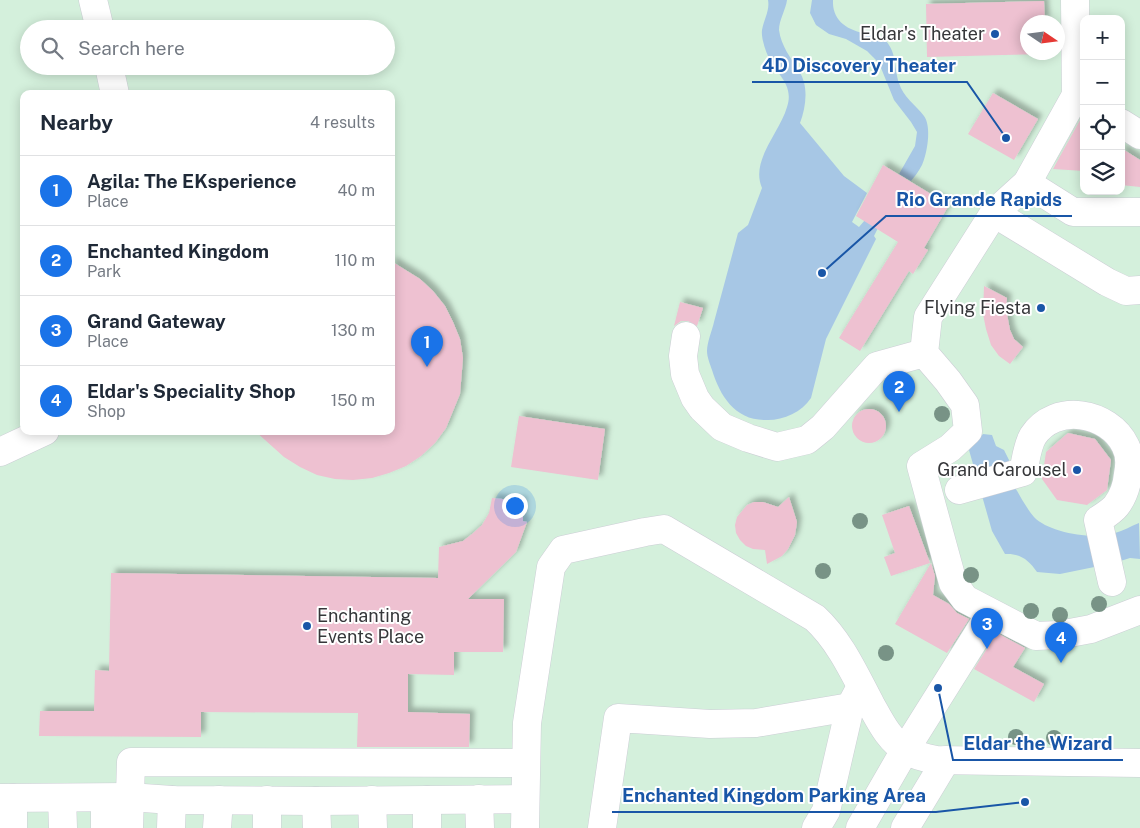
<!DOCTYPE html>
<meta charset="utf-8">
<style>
body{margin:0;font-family:"Public Sans",sans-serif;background:#f6f6f7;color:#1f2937}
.controls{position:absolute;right:15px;top:15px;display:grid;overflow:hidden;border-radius:10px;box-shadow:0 2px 12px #0003}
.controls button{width:45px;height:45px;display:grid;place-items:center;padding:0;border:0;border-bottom:1px solid #e0e1e3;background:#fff;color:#1f2937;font:25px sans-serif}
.compass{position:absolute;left:1020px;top:15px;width:45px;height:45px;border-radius:50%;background:#fff;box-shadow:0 2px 12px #0003;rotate:103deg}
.you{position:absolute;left:514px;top:505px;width:18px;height:18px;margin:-12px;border:4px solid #fff;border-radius:50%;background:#1a73e8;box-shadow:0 0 0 8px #1a73e833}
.badge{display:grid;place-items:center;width:32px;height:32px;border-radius:50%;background:#1a73e8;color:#fff;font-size:16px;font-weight:700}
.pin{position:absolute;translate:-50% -41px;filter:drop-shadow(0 1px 2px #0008)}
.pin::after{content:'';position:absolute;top:26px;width:18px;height:15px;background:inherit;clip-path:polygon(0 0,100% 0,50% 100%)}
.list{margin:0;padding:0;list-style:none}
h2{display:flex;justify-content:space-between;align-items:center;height:65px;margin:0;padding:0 20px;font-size:21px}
h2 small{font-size:16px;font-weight:400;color:#747a83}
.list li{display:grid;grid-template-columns:32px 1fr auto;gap:15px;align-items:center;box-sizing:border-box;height:70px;padding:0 20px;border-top:1px solid #e0e1e3}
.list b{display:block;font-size:19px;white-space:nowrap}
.list p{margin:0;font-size:16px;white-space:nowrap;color:#747a83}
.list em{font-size:16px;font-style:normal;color:#747a83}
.icon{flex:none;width:28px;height:28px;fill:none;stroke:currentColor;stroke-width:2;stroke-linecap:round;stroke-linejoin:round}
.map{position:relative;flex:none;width:1140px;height:828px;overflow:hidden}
.search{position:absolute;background:#fff;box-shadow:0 2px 12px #0003;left:20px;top:20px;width:375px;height:55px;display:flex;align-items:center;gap:12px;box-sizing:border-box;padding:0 18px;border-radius:28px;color:#747a83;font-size:19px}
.panel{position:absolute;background:#fff;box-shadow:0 2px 12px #0003;left:20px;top:90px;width:375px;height:345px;border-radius:10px}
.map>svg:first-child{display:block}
</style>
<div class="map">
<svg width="1140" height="828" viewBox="0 0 1140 828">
<defs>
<filter id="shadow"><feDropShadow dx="4.5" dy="-4.5" stdDeviation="2.5" flood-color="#0004"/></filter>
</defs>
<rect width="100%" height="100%" fill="#f9fafe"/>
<path fill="#d4f0dc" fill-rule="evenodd" d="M0 0H1140V828H0ZM1084 19H1121V191H1084ZM1028 22H1058V52H1028ZM29 29H386V66H29ZM24 94H391V431H24Z"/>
<g fill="#a7c7e5">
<path d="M768 0H787C786 9 779 20 779 30 781 46 791 58 799 71 809 86 806 107 800 123L844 176 867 193 852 222 859 227 865 220 878 228 874 236 876 239 826 339 811 398C801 413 782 421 765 420 735 420 720 396 712 370 710 364 707 357 707 351 707 342 712 331 714 322 722 292 730 263 738 233L748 225 762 188C750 161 780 132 787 107 795 83 774 73 768 56 765 49 761 37 762 30 764 19 770 10 768 0Z"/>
<path d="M812 0H833C832 19 845 29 863 33 871 34 878 34 885 40 897 52 894 68 899 83 903 97 916 105 924 116 932 127 927 154 922 165 919 171 915 176 911 181L899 174 915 146 917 132 911 122 894 100 879 63 867 51 846 39 829 34 816 25 810 13Z"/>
<path d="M983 434 992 435 996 446 1004 450 1009 460 1006 472C1015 486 1023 504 1034 517 1049 533 1094 540 1115 533 1123 531 1131 526 1139 523L1140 559 1130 558 1114 563 1060 574 1037 572C1029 560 1020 553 1005 554L992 531 969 450Z"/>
</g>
<g fill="#eec1d1" filter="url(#shadow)">
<path d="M1044 1 1045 22H1028V52H1045V54L927 57 926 4Z"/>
<path d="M993 93 1038 119 1014 160 968 134Z"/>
<path d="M1084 113V171L1053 169Z"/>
<path d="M1121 148 1140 160V187L1121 185Z"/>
<path d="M883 165 949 205 924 248 928 250 913 274 909 271 860 351 839 338 898 242 856 216Z"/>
<path d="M391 261 420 279 433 291 445 306 453 322 460 339 463 358 460 394 446 428 435 443 421 456 406 466 389 473 372 478 353 480 335 479 317 475 300 467 284 457 255 431H391Z"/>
<path d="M984 286 1007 298 1006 309 1010 330 1014 339 1023 347 1010 364 999 356 991 345 986 329 983 314Z"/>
<path d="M680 302 703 308 697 326 688 321H681L674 326Z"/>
<circle cx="869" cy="426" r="17"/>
<path d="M519 416 605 429 598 480 511 467Z"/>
<path d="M1068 433 1095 439 1111 460 1107 490 1087 505 1057 500 1042 479 1046 452Z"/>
<path d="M789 497 797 522 795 535 788 549 782 556 767 564 765 550 753 549 746 546 740 540 736 533 735 525 737 517 747 505 754 502H763L778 507Z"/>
<path d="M492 498 523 501V521L527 522 516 552 468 599H504L503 652H454V675L408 674V712L470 714 469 747H357L358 713 201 712V737L39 736 40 711H94L95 670 109 671 111 573 438 578 439 547 463 541 472 534 482 525 489 513Z"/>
<path d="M909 506 930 563 891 576 884 557 895 553 882 515Z"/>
<path d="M931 563 935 576 933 595 949 604 957 613 969 619 947 653 895 624Z"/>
<path d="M997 633 1025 648 1013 667 1044 684 1034 702 974 669Z"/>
</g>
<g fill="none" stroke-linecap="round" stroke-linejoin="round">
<defs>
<g id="minor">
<path d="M93 0 100 29"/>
<path d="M1075 0 1076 95 1027 183 994 213 928 317 924 353 948 381 965 405 968 431 950 448 921 466 953 583 965 599 1036 636 1059 635 1091 629 1140 610"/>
<path d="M109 66 115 94"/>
<path d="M1121 123 1140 135"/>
<path d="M1027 183 1073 212H1140"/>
<path d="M994 213 1107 282 1126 291 1140 290"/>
<path d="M686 336 683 356 685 374 695 398 702 408 722 427 748 438 777 447 807 440 823 427 877 366 924 353"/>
<path d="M0 452 45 431"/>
<path d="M959 490 1023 472C1026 460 1027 446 1033 436 1055 402 1109 412 1125 445 1130 454 1130 464 1128 474 1127 485 1123 497 1116 506 1112 511 1104 516 1098 520L1112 582"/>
<path d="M0 798 129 797 172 800 316 801 524 799"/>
<path d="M13 798V828"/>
<path d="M62 798 63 828"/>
<path d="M105 798V828"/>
<path d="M479 799 480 828"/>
<path d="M372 800 373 828"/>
<path d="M427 800V828"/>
<path d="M316 801 317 828"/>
<path d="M129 828 131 762 525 763"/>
<path d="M171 828 172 800"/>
<path d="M217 828 219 800"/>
<path d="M267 828V800"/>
<path d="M525 828 527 723 551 567 563 550 645 532 664 529 815 618C840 641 855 675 871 705 881 723 889 740 907 751 916 756 926 758 936 760L1140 763"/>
<path d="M602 828 618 718 710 724 756 723 850 707"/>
<path d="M816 828 826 811 850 707 858 692"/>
<path d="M860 828 905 750 991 613"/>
<path d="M905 828 946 760"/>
</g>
</defs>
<use href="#minor" stroke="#ccced5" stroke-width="29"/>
<use href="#minor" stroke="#fff" stroke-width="28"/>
</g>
<g fill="#789386">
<circle cx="942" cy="414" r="8"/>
<circle cx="860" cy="521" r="8"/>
<circle cx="823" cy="571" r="8"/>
<circle cx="971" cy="575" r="8"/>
<circle cx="1099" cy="604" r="8"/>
<circle cx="1031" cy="611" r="8"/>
<circle cx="1060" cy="615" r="8"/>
<circle cx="886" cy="653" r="8"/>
<circle cx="1016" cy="737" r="8"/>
<circle cx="1054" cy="738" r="8"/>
</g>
<g fill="#1956a7" stroke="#fff" stroke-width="2">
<circle cx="995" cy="34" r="5"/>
<circle cx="1041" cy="308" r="5"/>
<circle cx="1077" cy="470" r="5"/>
<circle cx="307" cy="626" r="5"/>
</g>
<g text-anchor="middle" stroke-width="4" stroke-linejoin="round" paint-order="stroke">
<g font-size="18" fill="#36373a" stroke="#fff" text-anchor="end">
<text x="985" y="40">Eldar's Theater</text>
<text x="1031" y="314">Flying Fiesta</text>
<text x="1067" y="476">Grand Carousel</text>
<text x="317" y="622" text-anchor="start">Enchanting<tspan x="317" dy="21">Events Place</tspan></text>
</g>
</g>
<path fill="none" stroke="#1956a7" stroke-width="2" d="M1006 138L967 82H752M822 273L886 216H1072M938 688L953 760H1123M1025 802L936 812H612"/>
<g fill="#1956a7" stroke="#fff" stroke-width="2">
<circle cx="1006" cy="138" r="5"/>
<circle cx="822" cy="273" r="5"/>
<circle cx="938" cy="688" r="5"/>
<circle cx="1025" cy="802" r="5"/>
</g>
<g font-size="19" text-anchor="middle" font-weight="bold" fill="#1956a7" stroke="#fff" stroke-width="4" stroke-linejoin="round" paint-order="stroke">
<text x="859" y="72">4D Discovery Theater</text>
<text x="979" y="206">Rio Grande Rapids</text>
<text x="1038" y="750">Eldar the Wizard</text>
<text x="774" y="802">Enchanted Kingdom Parking Area</text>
</g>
</svg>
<div class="controls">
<button>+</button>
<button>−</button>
<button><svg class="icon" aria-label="locate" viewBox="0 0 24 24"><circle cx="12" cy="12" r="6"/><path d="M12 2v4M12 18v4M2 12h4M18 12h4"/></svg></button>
<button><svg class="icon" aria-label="layers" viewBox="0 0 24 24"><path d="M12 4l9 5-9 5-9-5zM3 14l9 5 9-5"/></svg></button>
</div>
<svg class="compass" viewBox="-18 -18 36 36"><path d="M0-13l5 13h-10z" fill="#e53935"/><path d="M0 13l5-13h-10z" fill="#747a83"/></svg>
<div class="you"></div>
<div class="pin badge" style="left:427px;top:367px">1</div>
<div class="pin badge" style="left:899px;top:412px">2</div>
<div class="pin badge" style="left:987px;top:649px">3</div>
<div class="pin badge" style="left:1061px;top:663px">4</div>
<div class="search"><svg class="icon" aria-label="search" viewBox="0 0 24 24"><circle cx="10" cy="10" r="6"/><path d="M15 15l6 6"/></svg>Search here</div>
<section class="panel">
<h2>Nearby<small>4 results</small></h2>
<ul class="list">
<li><span class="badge">1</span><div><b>Agila: The EKsperience</b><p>Place</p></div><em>40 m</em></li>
<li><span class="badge">2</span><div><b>Enchanted Kingdom</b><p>Park</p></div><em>110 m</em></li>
<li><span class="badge">3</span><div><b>Grand Gateway</b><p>Place</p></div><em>130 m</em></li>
<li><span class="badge">4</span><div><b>Eldar's Speciality Shop</b><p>Shop</p></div><em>150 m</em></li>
</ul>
</section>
</div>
